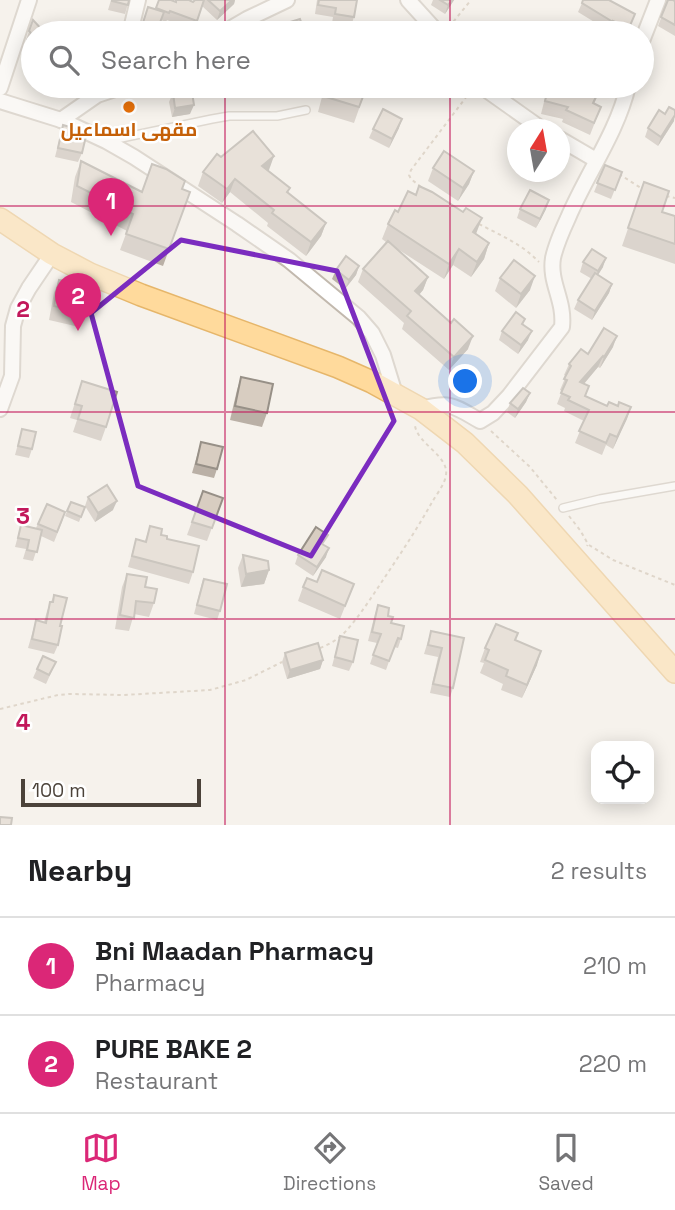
<!DOCTYPE html>
<meta charset="utf-8">
<style>
body{margin:0;font-family:"Space Grotesk",Cairo,sans-serif;background:#f2f2f2;color:#202124}
.controls{position:absolute;right:21px;bottom:21px;display:grid;overflow:hidden;border-radius:14px;box-shadow:0 4px 18px #0003}
.controls button{width:63px;height:63px;display:grid;place-items:center;padding:0;border:0;border-bottom:2px solid #e0e0e0;background:#fff;color:#202124;font:35px sans-serif}
.compass{position:absolute;left:507px;top:119px;width:63px;height:63px;border-radius:50%;background:#fff;box-shadow:0 4px 18px #0003;rotate:11deg}
.scale{position:absolute;left:21px;bottom:18px;width:180px;box-sizing:border-box;padding-left:7px;border:4px solid #4b4239;border-top:0;font-size:19px;line-height:24px;white-space:nowrap;color:#4b4239;-webkit-text-stroke:5px #fff;paint-order:stroke}
.you{position:absolute;left:466px;top:382px;width:24px;height:24px;margin:-18px;border:5px solid #fff;border-radius:50%;background:#1a73e8;box-shadow:0 0 0 10px #1a73e833}
.badge{display:grid;place-items:center;width:46px;height:46px;border-radius:50%;background:#db2777;color:#fff;font-size:23px;font-weight:700}
.pin{position:absolute;translate:-50% -58px;filter:drop-shadow(0 2px 4px #0008)}
.pin::after{content:'';position:absolute;top:37px;width:24px;height:21px;background:inherit;clip-path:polygon(0 0,100% 0,50% 100%)}
.list{margin:0;padding:0;list-style:none}
h2{display:flex;justify-content:space-between;align-items:center;height:91px;margin:0;padding:0 28px;font-size:30px}
h2 small{font-size:23px;font-weight:400;color:#757577}
.list li{display:grid;grid-template-columns:46px 1fr auto;gap:21px;align-items:center;box-sizing:border-box;height:98px;padding:0 28px;border-top:2px solid #e0e0e0}
.list b{display:block;font-size:26px;white-space:nowrap}
.list p{margin:0;font-size:23px;white-space:nowrap;color:#757577}
.list em{font-size:23px;font-style:normal;color:#757577}
.icon{flex:none;width:38px;height:38px;fill:none;stroke:currentColor;stroke-width:2;stroke-linecap:round;stroke-linejoin:round}
.map{position:relative;flex:none;width:675px;height:825px;overflow:hidden}
.search{position:absolute;background:#fff;box-shadow:0 4px 18px #0003;left:21px;right:21px;top:21px;height:77px;display:flex;align-items:center;gap:18px;box-sizing:border-box;padding:0 24px;border-radius:38px;color:#757577;font-size:26px}
.sheet{height:287px;background:#fff}
nav{display:flex;justify-content:space-around;align-items:center;box-sizing:border-box;height:98px;border-top:2px solid #e0e0e0;background:#fff;font-size:19px;color:#757577}
nav a{display:grid;justify-items:center;gap:4px}
nav .on{color:#db2777}
.map>svg:first-child{display:block}
</style>
<div class="map">
<svg width="675" height="825" viewBox="0 0 675 825">
<rect width="100%" height="100%" fill="#f6f2ec"/>
<g fill="none" stroke-linecap="round" stroke-linejoin="round">
<defs>
<g id="lane">
<path d="M107 141 212 119 229 116H277L306 110"/>
<path d="M563 508 600 499 675 486"/>
</g>
<g id="street">
<path d="M408 0 438 33"/>
<path d="M130 33 138 0"/>
<path d="M223 33 247 19 287 0"/>
<path d="M642 41 658 0"/>
<path d="M481 86 543 130"/>
<path d="M0 88 29 0"/>
<path d="M0 101 61 120 106 141 134 157 237 224 289 260 359 318 372 333 383 355 395 394"/>
<path d="M61 120 97 95 124 86"/>
<path d="M560 139 596 160"/>
<path d="M0 409 12 376 13 326 18 308 29 288 52 254"/>
<path d="M421 409C451 401 454 406 480 421L493 413 509 396 562 327C565 300 549 283 553 258 556 244 562 231 568 218 587 173 617 133 628 86"/>
</g>
<path id="primary" d="M0 219 52 254 90 274 141 295 338 367 372 382 421 409 465 443 518 495 675 672"/>
</defs>
<use href="#lane" stroke="#c2b9ae" stroke-width="10"/>
<use href="#street" stroke="#c2b9ae" stroke-width="18"/>
<use href="#primary" stroke="#e6b66a" stroke-width="24"/>
<g stroke="#c4b49f" stroke-width="2" stroke-dasharray="3.5 3.5" stroke-linecap="butt">
<path d="M449 27 471 0"/>
<path d="M619 174 644 190"/>
<path d="M421 187 411 179 409 175 411 170 470 92"/>
<path d="M666 196 675 198"/>
<path d="M479 224C500 235 522 244 539 262"/>
<path d="M491 431 530 467 557 500"/>
<path d="M569 516 580 530 588 544 587 546"/>
<path d="M589 545 613 560 675 585"/>
<path d="M320 648C330 644 339 639 347 630 361 614 373 595 385 577 401 553 417 529 431 504 436 495 445 484 446 475 449 456 418 444 415 426"/>
<path d="M0 709 58 695 69 694 124 695 210 690 246 680 282 662"/>
</g>
<use href="#lane" stroke="#fff" stroke-width="7"/>
<use href="#street" stroke="#fff" stroke-width="14"/>
<use href="#primary" stroke="#ffda9c" stroke-width="21"/>
</g>
<g fill="#bab0a6">
<path d="M111 0H129L125 14 108 10Z"/>
<path d="M159 0 176 2H193L195 0H235L234 4 217 20 202 6 193 30 167 20 166 22 161 20 156 33H139L148 7 156 9Z"/>
<path d="M317 0H357L354 17 351 26 332 23 333 17 315 14Z"/>
<path d="M433 0H454L445 14 431 5Z"/>
<path d="M668 0 675 1V36L658 26Z"/>
<path d="M582 3 635 14 627 33H618L610 30 609 31 578 12Z"/>
<path d="M33 20V48L26 40Z"/>
<path d="M59 86H73L65 93Z"/>
<path d="M176 86H193H191L190 114 172 117 169 102Z"/>
<path d="M299 86H367L354 123 318 112 323 93Z"/>
<path d="M499 86H514L511 93Z"/>
<path d="M548 86 576 88 602 86 594 104 601 107 590 135 562 122 563 119 541 114Z"/>
<path d="M665 114 674 121 658 146 645 137 648 128Z"/>
<path d="M63 125 82 153 78 162 55 157Z"/>
<path d="M399 128 389 148 369 138 373 129Z"/>
<path d="M221 157 269 170H268L290 188 288 193 326 223 321 236 306 256 267 226 268 223 230 192 222 203 198 186 203 172Z"/>
<path d="M81 161 142 192 182 189 190 192 163 266 120 250 127 231 71 202 75 177Z"/>
<path d="M605 165 622 172 611 199 594 192Z"/>
<path d="M433 168 474 171 469 184 458 201 428 181Z"/>
<path d="M644 182 662 212 675 216V264L622 246Z"/>
<path d="M520 209H546L536 228 517 218Z"/>
<path d="M398 212 476 234 489 243 484 259 471 277 453 265 444 279 396 248 428 277 423 290 419 295 468 349 449 370 402 329 404 323 358 282 363 269 386 242 382 239 388 224Z"/>
<path d="M583 262 603 267 598 275 612 284 609 293 592 320 574 309 578 300 592 279 580 272Z"/>
<path d="M359 266 356 275 345 289 332 279 336 270Z"/>
<path d="M500 278 530 290 516 308 495 291Z"/>
<path d="M59 280 80 312 75 326 49 320 54 293Z"/>
<path d="M525 319 523 325 528 340 518 354 499 340 502 331Z"/>
<path d="M613 347 600 368 598 367 584 384 586 396 607 406 631 407 613 449 606 445 602 455 575 443 584 421 564 411 565 408 557 404 562 391 560 390 566 376 564 375 569 364 588 354Z"/>
<path d="M241 377 267 413 262 427 230 420 237 390Z"/>
<path d="M82 381 106 427 101 441 73 432 77 420 70 418Z"/>
<path d="M530 393 526 402 515 418 507 412 510 403Z"/>
<path d="M22 429 32 449 29 458 15 455Z"/>
<path d="M201 442 217 469 214 478 192 473Z"/>
<path d="M203 491 223 498 207 541 187 535Z"/>
<path d="M88 497 113 510 95 522 85 506Z"/>
<path d="M71 502 85 507 79 522 65 516Z"/>
<path d="M47 504 65 512 62 522 54 542 41 536 33 561 23 559 26 549 15 547 21 525 36 528Z"/>
<path d="M150 526 167 539 193 572 189 584 128 567 136 539 145 541Z"/>
<path d="M324 545 326 557 313 576 295 564 298 555Z"/>
<path d="M243 555 269 570 264 584 241 587 238 568Z"/>
<path d="M127 574 145 587 154 603 149 617 134 614 129 631 115 629 122 587Z"/>
<path d="M203 579 220 611 217 620 194 614Z"/>
<path d="M317 582 354 584 340 619 298 601 303 587Z"/>
<path d="M54 595 60 626 58 645 54 654 28 648 36 620 44 622 47 611Z"/>
<path d="M378 605 388 616 401 639 398 648 394 647 386 670 370 664 377 643 368 641 375 614Z"/>
<path d="M431 631 464 638 453 688 450 697 430 693 438 657 424 654Z"/>
<path d="M340 636 353 662 349 671 332 666Z"/>
<path d="M516 640 537 665 522 698 501 690 503 684 480 673 484 663 480 662 485 648Z"/>
<path d="M285 653 323 660 320 669 287 679 282 662Z"/>
<path d="M56 662 46 684 33 678 37 669Z"/>
</g>
<g fill="#979087">
<path d="M232 0H235L234 4 217 20 220 11Z"/>
<path d="M452 0H454L445 14 448 5Z"/>
<path d="M68 86H73L65 93Z"/>
<path d="M210 86H234L232 91 207 92Z"/>
<path d="M194 105 190 114 172 117 175 108Z"/>
<path d="M675 115 674 121 658 146 661 137Z"/>
<path d="M402 119 399 128 389 148 392 139Z"/>
<path d="M274 156 269 170 257 179 262 166Z"/>
<path d="M474 171 469 184 458 201 463 188Z"/>
<path d="M235 179 230 192 222 203 227 189Z"/>
<path d="M549 200 546 209 536 228 540 219Z"/>
<path d="M482 218 476 234 473 232Z"/>
<path d="M326 223 321 236 306 256 311 242Z"/>
<path d="M489 243 484 259 471 277 477 262Z"/>
<path d="M459 249 453 265 444 279 449 264Z"/>
<path d="M606 258 603 267 594 281 598 271Z"/>
<path d="M359 266 356 275 345 289 349 280Z"/>
<path d="M535 276 530 290 516 308 521 294Z"/>
<path d="M428 277 423 290 410 305 415 291Z"/>
<path d="M612 284 609 293 592 320 595 311Z"/>
<path d="M532 331 528 340 518 354 521 345Z"/>
<path d="M473 336 468 349 449 370 454 357Z"/>
<path d="M617 336 613 347 600 368 604 357Z"/>
<path d="M603 356 598 367 576 393 580 382Z"/>
<path d="M530 393 526 402 515 418 518 409Z"/>
<path d="M631 407 627 419 613 449 617 437Z"/>
<path d="M117 501 113 510 95 522 98 513Z"/>
<path d="M329 548 326 557 313 576 317 567Z"/>
<path d="M269 570 264 584 241 587 246 574Z"/>
<path d="M541 651 537 665 522 698 527 685Z"/>
<path d="M323 660 320 669 287 679 290 670Z"/>
</g>
<g fill="#d8cdc1" stroke="#979087" stroke-width="2">
<path d="M112 0H129L128 5 112 1Z"/>
<path d="M159 0H171L176 2V0H189L193 2 195 0H204L197 21 170 11 169 13 156 8Z"/>
<path d="M208 0H232L220 11Z"/>
<path d="M319 0H357L354 17 335 14 336 8 318 5Z"/>
<path d="M440 0H452L448 5Z"/>
<path d="M583 0H609L635 14 629 28 613 21V22L582 3Z"/>
<path d="M668 0H673L675 1V25L661 17Z"/>
<path d="M148 7 164 12 156 33 141 29Z"/>
<path d="M300 19 305 33H276L274 27Z"/>
<path d="M33 20 45 33H33V35L29 31Z"/>
<path d="M177 86H191L194 105 175 108 173 93H178Z"/>
<path d="M327 86H367L359 107 323 96Z"/>
<path d="M549 86H566L576 88 578 86H601L593 103 601 107 594 123 566 110 568 107 545 101Z"/>
<path d="M669 107 675 110V115L661 137 648 128 659 110 665 114Z"/>
<path d="M383 109 402 119 392 139 373 129Z"/>
<path d="M63 125 87 132 82 153 58 148Z"/>
<path d="M253 131 274 156 262 166 290 188 287 192 326 223 311 242 272 213 274 210 235 179 227 189 203 172 217 154 221 157Z"/>
<path d="M444 151 474 171 463 188 433 168Z"/>
<path d="M81 161 142 192 152 164 166 169 185 181 182 189 190 192 169 249 126 234 133 214 77 186Z"/>
<path d="M605 165 622 172 615 190 597 183Z"/>
<path d="M644 182 669 191 662 212 675 216V244L628 228Z"/>
<path d="M419 186 432 192 463 212 466 208 482 218 473 232 489 243 477 262 459 249 449 264 388 224 395 210 398 212 408 191 416 195Z"/>
<path d="M530 190 549 200 540 219 520 209Z"/>
<path d="M388 241 428 277 415 291 451 323 454 319 473 336 454 357 407 316 411 311 363 269Z"/>
<path d="M592 249 606 258 598 271 583 262Z"/>
<path d="M346 256 359 266 349 280 336 270Z"/>
<path d="M514 260 535 276 521 294 500 278Z"/>
<path d="M595 273 612 284 595 311 578 300Z"/>
<path d="M59 280 86 285 80 312 54 306Z"/>
<path d="M516 312 525 319 522 324 532 331 521 345 502 331Z"/>
<path d="M604 328 617 336 604 357 603 356 580 382 589 386 585 396 607 406 609 402 618 406 619 402 631 407 617 437 610 434 606 443 579 431 589 410 568 400 570 397 561 393 567 380 564 379 571 366 569 364 581 349 588 354Z"/>
<path d="M241 377 273 384 267 413 235 406Z"/>
<path d="M82 381 117 392 106 427 78 419 82 406 75 404Z"/>
<path d="M523 388 530 393 518 409 510 403Z"/>
<path d="M22 429 36 432 32 449 18 446Z"/>
<path d="M201 442 223 447 217 469 196 464Z"/>
<path d="M107 485 117 501 98 513 88 497Z"/>
<path d="M203 491 223 498 212 528 192 522Z"/>
<path d="M71 502 85 507 81 517 67 511Z"/>
<path d="M47 504 65 512 57 532 38 524Z"/>
<path d="M21 525 42 530 37 552 27 550 29 540 18 538Z"/>
<path d="M150 526 162 529 161 535 167 536V539L199 546 193 572 132 556 136 539 146 542Z"/>
<path d="M316 527 328 535 322 544 329 548 317 567 298 555Z"/>
<path d="M243 555 268 561 269 570 246 574Z"/>
<path d="M322 570 354 584 345 606 303 587 307 578 317 582Z"/>
<path d="M127 574 147 577 145 587 157 589 154 603 136 601 134 618 120 615Z"/>
<path d="M204 579 227 584 220 611 197 605Z"/>
<path d="M54 595 67 598 60 626H62L58 645 32 639 36 620 46 623 50 602H53Z"/>
<path d="M378 605 389 608 388 616 393 617 391 623 404 626 401 639 398 638 389 661 373 655 381 634 372 632Z"/>
<path d="M496 624 518 633 515 640 541 651 527 685 506 676 508 670 485 660 489 650 485 648Z"/>
<path d="M431 631 464 638 453 688 433 684 442 648 428 645Z"/>
<path d="M340 636 358 640 353 662 335 657Z"/>
<path d="M318 643 323 660 290 670 285 653Z"/>
<path d="M43 656 56 662 49 675 37 669Z"/>
<path d="M0 817 12 818 11 825H0Z"/>
</g>
<path d="M0 0H675V825H0ZM181 240 337 271 394 421 311 556 138 486 91 313Z" fill="#f6f2ec" fill-opacity=".55" fill-rule="evenodd"/>
<path fill="none" stroke="#7b2cbf" stroke-width="5" stroke-linejoin="round" d="M181 240 337 271 394 421 311 556 138 486 91 313Z"/>
<path fill="none" stroke="#c2185b" stroke-width="2" stroke-opacity="0.55" d="M225 0V33M450 0V33M225 86V825M450 86V825M0 206H675M0 412H675M0 619H675"/>
<circle fill="#e8710a" stroke="#fff" stroke-width="2.5" cx="129" cy="107" r="7"/>
<g text-anchor="middle" stroke-width="5" stroke-linejoin="round" paint-order="stroke">
<g font-size="19" font-weight="bold" fill="#c56008" stroke="#fff">
<text x="129" y="136">مقهى اسماعيل</text>
</g>
</g>
<g font-size="23" text-anchor="middle" font-weight="bold" fill="#c2185b" stroke="#fff" stroke-width="5" stroke-linejoin="round" paint-order="stroke">
<text x="23" y="317">2</text>
<text x="23" y="524">3</text>
<text x="23" y="730">4</text>
</g>
</svg>
<div class="controls">
<button><svg class="icon" aria-label="locate" viewBox="0 0 24 24"><circle cx="12" cy="12" r="6"/><path d="M12 2v4M12 18v4M2 12h4M18 12h4"/></svg></button>
</div>
<svg class="compass" viewBox="-18 -18 36 36"><path d="M0-13l5 13h-10z" fill="#e53935"/><path d="M0 13l5-13h-10z" fill="#757577"/></svg>
<div class="scale">100 m</div>
<div class="you"></div>
<div class="pin badge" style="left:111px;top:236px">1</div>
<div class="pin badge" style="left:78px;top:331px">2</div>
<div class="search"><svg class="icon" aria-label="search" viewBox="0 0 24 24"><circle cx="10" cy="10" r="6"/><path d="M15 15l6 6"/></svg>Search here</div>
</div>
<section class="sheet">
<h2>Nearby<small>2 results</small></h2>
<ul class="list">
<li><span class="badge">1</span><div><b>Bni Maadan Pharmacy</b><p>Pharmacy</p></div><em>210 m</em></li>
<li><span class="badge">2</span><div><b>PURE BAKE 2</b><p>Restaurant</p></div><em>220 m</em></li>
</ul>
</section>
<nav>
<a class="on"><svg class="icon" aria-label="map" viewBox="0 0 24 24"><path d="M3 6l6-2 6 2 6-2v14l-6 2-6-2-6 2zM9 4v14M15 6v14"/></svg>Map</a>
<a><svg class="icon" aria-label="directions" viewBox="0 0 24 24"><path d="M12 3l9 9-9 9-9-9zM9 14v-3h6M13 9l2 2-2 2"/></svg>Directions</a>
<a><svg class="icon" aria-label="saved" viewBox="0 0 24 24"><path d="M7 4h10v16l-5-4-5 4z"/></svg>Saved</a>
</nav>
